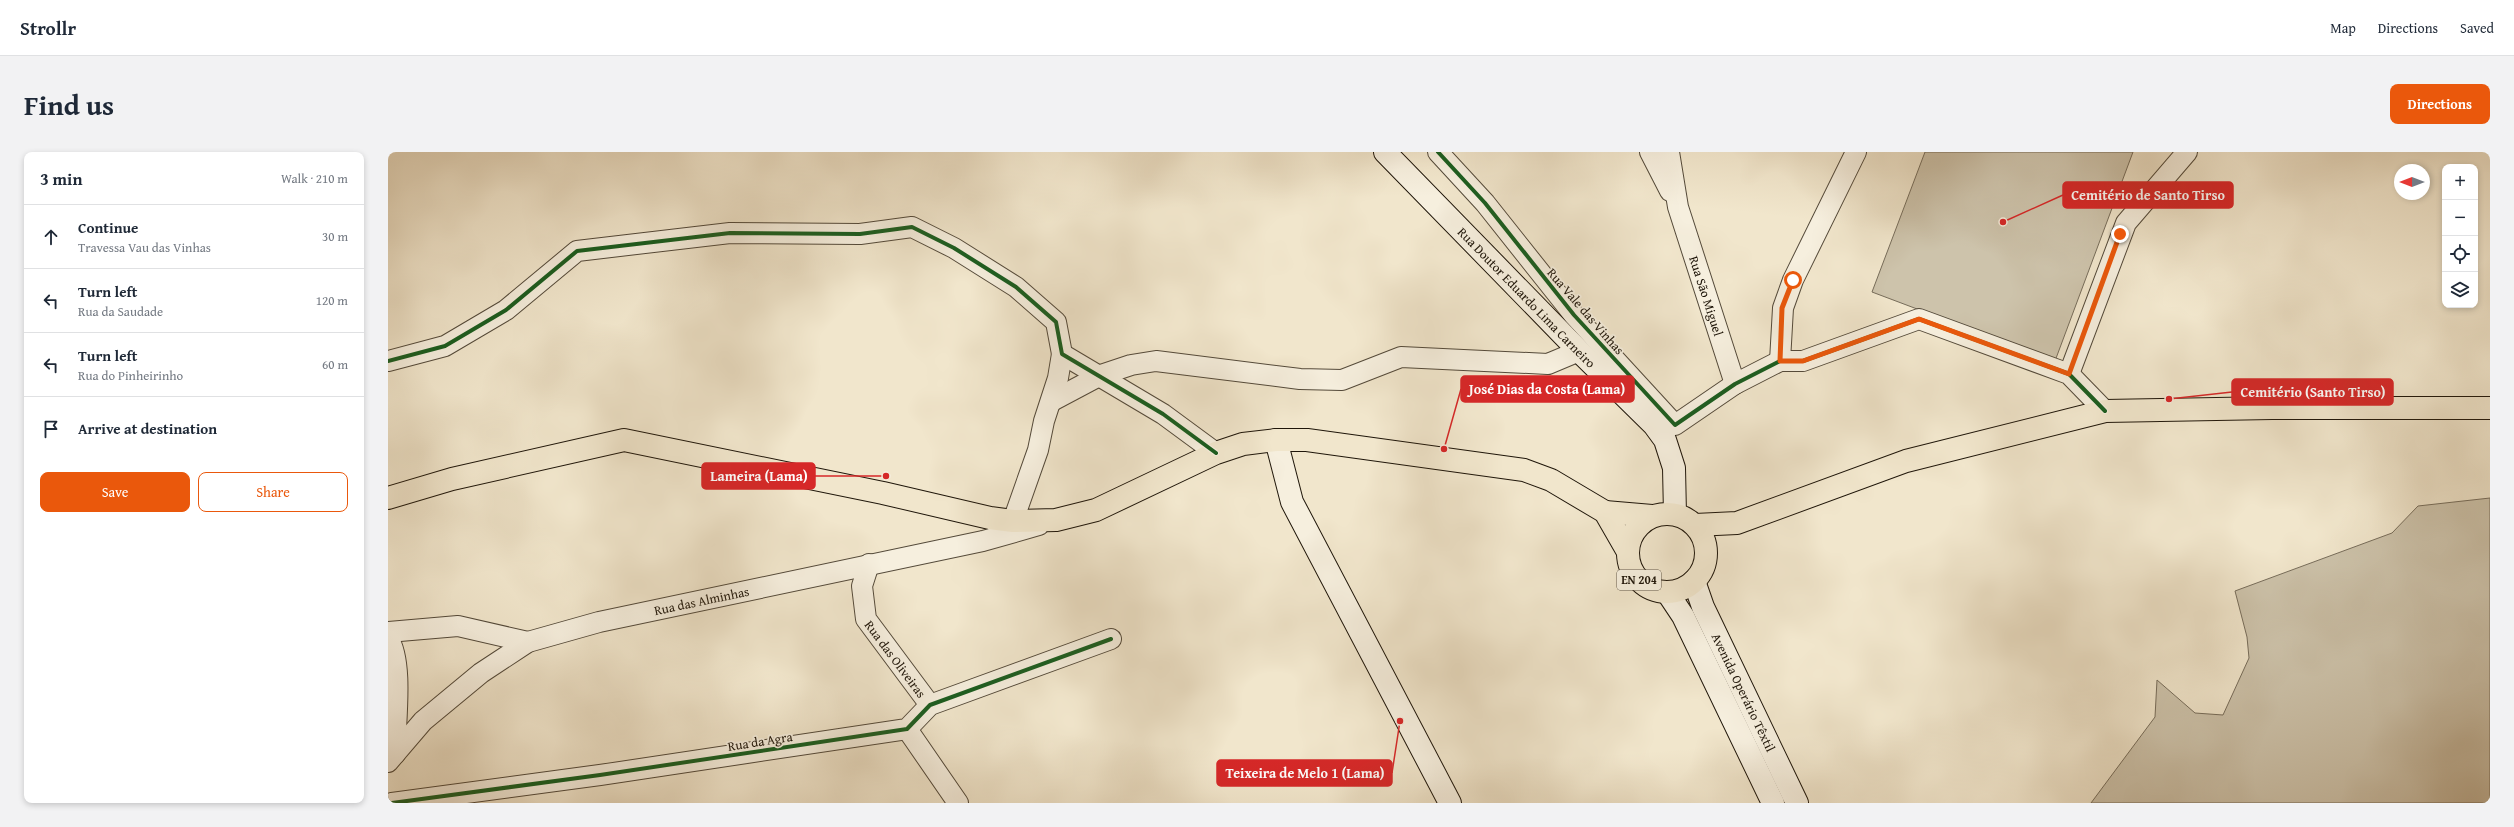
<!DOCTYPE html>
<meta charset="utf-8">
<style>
body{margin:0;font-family:"Gentium Book Plus",serif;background:#f2f2f3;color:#1f2937}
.controls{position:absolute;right:12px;top:12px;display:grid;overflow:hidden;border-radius:8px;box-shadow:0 2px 6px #0003}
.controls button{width:36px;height:36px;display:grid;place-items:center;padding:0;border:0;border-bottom:1px solid #e0e1e3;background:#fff;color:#1f2937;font:20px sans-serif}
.compass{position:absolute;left:2006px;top:12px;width:36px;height:36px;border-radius:50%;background:#fff;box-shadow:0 2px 6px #0003;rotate:270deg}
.stop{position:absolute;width:12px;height:12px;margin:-9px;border:3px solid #ea580c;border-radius:50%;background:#fff}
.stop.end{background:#ea580c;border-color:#fff;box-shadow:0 1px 4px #0008}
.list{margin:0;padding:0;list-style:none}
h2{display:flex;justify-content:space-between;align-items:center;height:52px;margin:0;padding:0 16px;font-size:17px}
h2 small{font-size:13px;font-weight:400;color:#747a83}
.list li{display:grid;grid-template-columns:26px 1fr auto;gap:12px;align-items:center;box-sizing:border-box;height:64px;padding:0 16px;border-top:1px solid #e0e1e3}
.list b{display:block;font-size:15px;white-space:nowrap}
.list p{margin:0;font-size:13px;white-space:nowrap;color:#747a83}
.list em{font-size:13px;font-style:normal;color:#747a83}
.actions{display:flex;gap:8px;padding:12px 16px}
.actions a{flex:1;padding:9px 0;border:1px solid #ea580c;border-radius:8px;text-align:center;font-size:14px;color:#ea580c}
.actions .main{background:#ea580c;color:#fff}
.icon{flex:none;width:22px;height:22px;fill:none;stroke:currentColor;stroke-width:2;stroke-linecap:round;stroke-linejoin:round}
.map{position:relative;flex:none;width:2102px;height:651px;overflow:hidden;border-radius:8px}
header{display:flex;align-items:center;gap:24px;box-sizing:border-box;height:56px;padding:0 20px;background:#fff;border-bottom:1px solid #e0e1e3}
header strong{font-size:19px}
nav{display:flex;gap:22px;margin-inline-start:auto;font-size:14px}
.intro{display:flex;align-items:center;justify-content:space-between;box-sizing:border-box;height:96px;padding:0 24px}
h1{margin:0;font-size:28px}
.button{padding:10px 18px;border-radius:8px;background:#ea580c;color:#fff;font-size:14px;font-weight:700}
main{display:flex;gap:24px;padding:0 24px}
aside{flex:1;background:#fff;border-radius:8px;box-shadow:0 2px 6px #0003}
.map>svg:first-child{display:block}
</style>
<header>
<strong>Strollr</strong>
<nav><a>Map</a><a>Directions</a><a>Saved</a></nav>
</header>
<div class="intro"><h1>Find us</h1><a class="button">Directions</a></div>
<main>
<aside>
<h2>3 min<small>Walk · 210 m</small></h2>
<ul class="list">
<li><svg class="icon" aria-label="ahead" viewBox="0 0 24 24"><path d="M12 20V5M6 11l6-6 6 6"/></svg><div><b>Continue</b><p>Travessa Vau das Vinhas</p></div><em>30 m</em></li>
<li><svg class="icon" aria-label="left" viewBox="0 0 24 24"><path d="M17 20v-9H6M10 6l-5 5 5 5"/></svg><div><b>Turn left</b><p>Rua da Saudade</p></div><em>120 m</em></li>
<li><svg class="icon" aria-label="left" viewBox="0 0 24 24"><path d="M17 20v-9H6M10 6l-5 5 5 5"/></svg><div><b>Turn left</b><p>Rua do Pinheirinho</p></div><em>60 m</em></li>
<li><svg class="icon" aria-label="arrive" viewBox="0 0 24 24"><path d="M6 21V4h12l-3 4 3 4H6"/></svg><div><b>Arrive at destination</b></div></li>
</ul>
<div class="actions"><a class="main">Save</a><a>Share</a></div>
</aside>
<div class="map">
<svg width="2102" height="651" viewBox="0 0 2102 651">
<rect width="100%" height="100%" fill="#f1e6cc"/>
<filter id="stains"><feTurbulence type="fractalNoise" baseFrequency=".005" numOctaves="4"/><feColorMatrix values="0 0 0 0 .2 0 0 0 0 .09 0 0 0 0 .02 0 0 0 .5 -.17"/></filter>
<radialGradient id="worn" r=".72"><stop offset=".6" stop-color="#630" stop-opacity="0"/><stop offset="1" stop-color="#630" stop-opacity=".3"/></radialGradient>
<g fill="#cdc3ab" stroke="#766c5a">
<path d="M1537 0H1745L1667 209 1484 140Z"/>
<path d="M2102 346V651H1703L1767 565 1769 528 1807 561 1835 563 1861 506 1859 485 1847 439 2004 381 2030 354Z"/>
</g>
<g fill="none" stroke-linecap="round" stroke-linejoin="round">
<defs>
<g id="street">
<path d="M1050 0 1097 51 1186 163 1287 273 1347 232 1392 209H1415L1531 167 1681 222 1717 259"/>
<path d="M1262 0 1282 39"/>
<path id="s1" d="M1281 0 1290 55 1347 232"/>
<path d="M0 209 57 194 118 158 189 99 342 81 472 82 524 75 566 96 628 135 668 170 674 202 775 262 828 301"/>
<path d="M1392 209 1395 156 1405 128 1468 0"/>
<path d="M1681 222 1738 71 1799 0"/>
<path d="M664 249 713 223 743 213 768 209 912 227 954 228 1013 205 1160 212 1191 199"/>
<path d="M625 369 650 298 656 269 670 226 674 202"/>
<path id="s2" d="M481 412 474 434 478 467 542 553"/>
<path d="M0 480 70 474 140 490"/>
<path d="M0 486C16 510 7 572 7 602"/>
<path d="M519 577 570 651"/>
<path id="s3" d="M0 610 35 569 93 521 140 490 211 470 595 389 651 373"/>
<path d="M4 651 212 623 519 577 542 553 723 487"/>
</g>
<g id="secondary">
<path id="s4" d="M997 0 1191 199 1266 273 1277 288 1286 316 1287 362"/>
<path d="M888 288 904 350 1062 651"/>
<path id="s5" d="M1306 429 1315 455 1409 651"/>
<path d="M1279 440 1295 464 1385 651"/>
</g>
<g id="primary">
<path d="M0 346 64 327 236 288 495 341 602 366 625 369 668 368 708 358 828 301 855 292 888 288H919L1136 318 1163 328 1217 360 1240 400"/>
<path d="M1217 360 1264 364"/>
<circle cx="1279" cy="401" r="39"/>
<path d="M1307 373 1349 371 1518 309 1717 259 1884 256H2102"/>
</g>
</defs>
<use href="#street" stroke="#544a3a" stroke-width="22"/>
<use href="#secondary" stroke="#1f160a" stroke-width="24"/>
<use href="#primary" stroke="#1f160a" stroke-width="24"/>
<use href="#street" stroke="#f6efde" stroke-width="20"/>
<use href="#secondary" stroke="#f6efde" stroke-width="22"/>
<use href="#primary" stroke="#f1e6cc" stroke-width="22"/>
<defs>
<g id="cycleway">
<path d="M1050 0 1097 51 1186 163 1287 273 1347 232 1392 209H1415L1531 167 1681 222 1717 259"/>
<path d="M0 209 57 194 118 158 189 99 342 81 472 82 524 75 566 96 628 135 668 170 674 202 775 262 828 301"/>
<path d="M4 651 212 623 519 577 542 553 723 487"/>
</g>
</defs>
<use href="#cycleway" stroke="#f6efde" stroke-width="6"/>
<use href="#cycleway" stroke="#1b5e20" stroke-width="4"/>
</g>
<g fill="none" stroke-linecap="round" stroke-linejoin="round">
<path stroke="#ea580c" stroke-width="5" d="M1405 128 1394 156 1392 209H1415L1531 167 1681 222 1732 82"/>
</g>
<g text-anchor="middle" stroke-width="3.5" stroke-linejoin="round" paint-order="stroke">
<rect fill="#f6efde" stroke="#60574a" stroke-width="1" x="1229" y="418" width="44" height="20" rx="3"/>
<g font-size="12" font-weight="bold" fill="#1f160a">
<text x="1251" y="432">EN 204</text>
</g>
<g font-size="13" fill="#1f160a" stroke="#f6efde">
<text dy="5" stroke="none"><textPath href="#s1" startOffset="149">Rua São Miguel</textPath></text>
<text dy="5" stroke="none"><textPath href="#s4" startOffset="203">Rua Doutor Eduardo Lima Carneiro</textPath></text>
<text transform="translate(1198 159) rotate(49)" y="5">Rua Vale das Vinhas</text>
<text dy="5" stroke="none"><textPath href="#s3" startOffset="364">Rua das Alminhas</textPath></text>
<text dy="5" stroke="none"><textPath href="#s2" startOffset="106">Rua das Oliveiras</textPath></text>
<text dy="5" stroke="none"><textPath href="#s5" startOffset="122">Avenida Operário Têxtil</textPath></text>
<text transform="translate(372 589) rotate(-9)" y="5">Rua da Agra</text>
</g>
</g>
<path fill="none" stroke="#d62828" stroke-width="1.5" d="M1615 70L1675 43M1056 297L1073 237M1781 247L1844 240M498 324L427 324M1012 569L1004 621"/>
<g fill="#d62828" stroke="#f6efde" stroke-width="1.5">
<circle cx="1615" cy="70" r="4"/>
<circle cx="1056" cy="297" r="4"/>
<circle cx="1781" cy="247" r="4"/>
<circle cx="498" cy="324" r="4"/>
<circle cx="1012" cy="569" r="4"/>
</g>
<g fill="#d62828" stroke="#d62828" stroke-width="1.5">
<rect x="1675" y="30" width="170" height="26" rx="4"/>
<rect x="1073" y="224" width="173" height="26" rx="4"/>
<rect x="1844" y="227" width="161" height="26" rx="4"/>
<rect x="314" y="311" width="113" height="26" rx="4"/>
<rect x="829" y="608" width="175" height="26" rx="4"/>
</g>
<g font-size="14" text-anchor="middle" font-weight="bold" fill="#fff">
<text x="1760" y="48">Cemitério de Santo Tirso</text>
<text x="1159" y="242">José Dias da Costa (Lama)</text>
<text x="1925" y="245">Cemitério (Santo Tirso)</text>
<text x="371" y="329">Lameira (Lama)</text>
<text x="917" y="626">Teixeira de Melo 1 (Lama)</text>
</g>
<rect width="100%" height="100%" filter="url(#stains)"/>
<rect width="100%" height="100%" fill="url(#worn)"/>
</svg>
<div class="controls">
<button>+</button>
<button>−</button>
<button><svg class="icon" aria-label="locate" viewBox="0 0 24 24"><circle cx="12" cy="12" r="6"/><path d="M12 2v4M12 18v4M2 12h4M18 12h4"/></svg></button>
<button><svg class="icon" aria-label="layers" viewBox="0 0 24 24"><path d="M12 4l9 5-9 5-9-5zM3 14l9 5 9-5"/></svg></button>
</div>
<svg class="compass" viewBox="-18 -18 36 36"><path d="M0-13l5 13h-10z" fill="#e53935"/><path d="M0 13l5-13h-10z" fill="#747a83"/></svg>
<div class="stop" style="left:1405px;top:128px"></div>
<div class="stop end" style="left:1732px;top:82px"></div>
</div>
</main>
